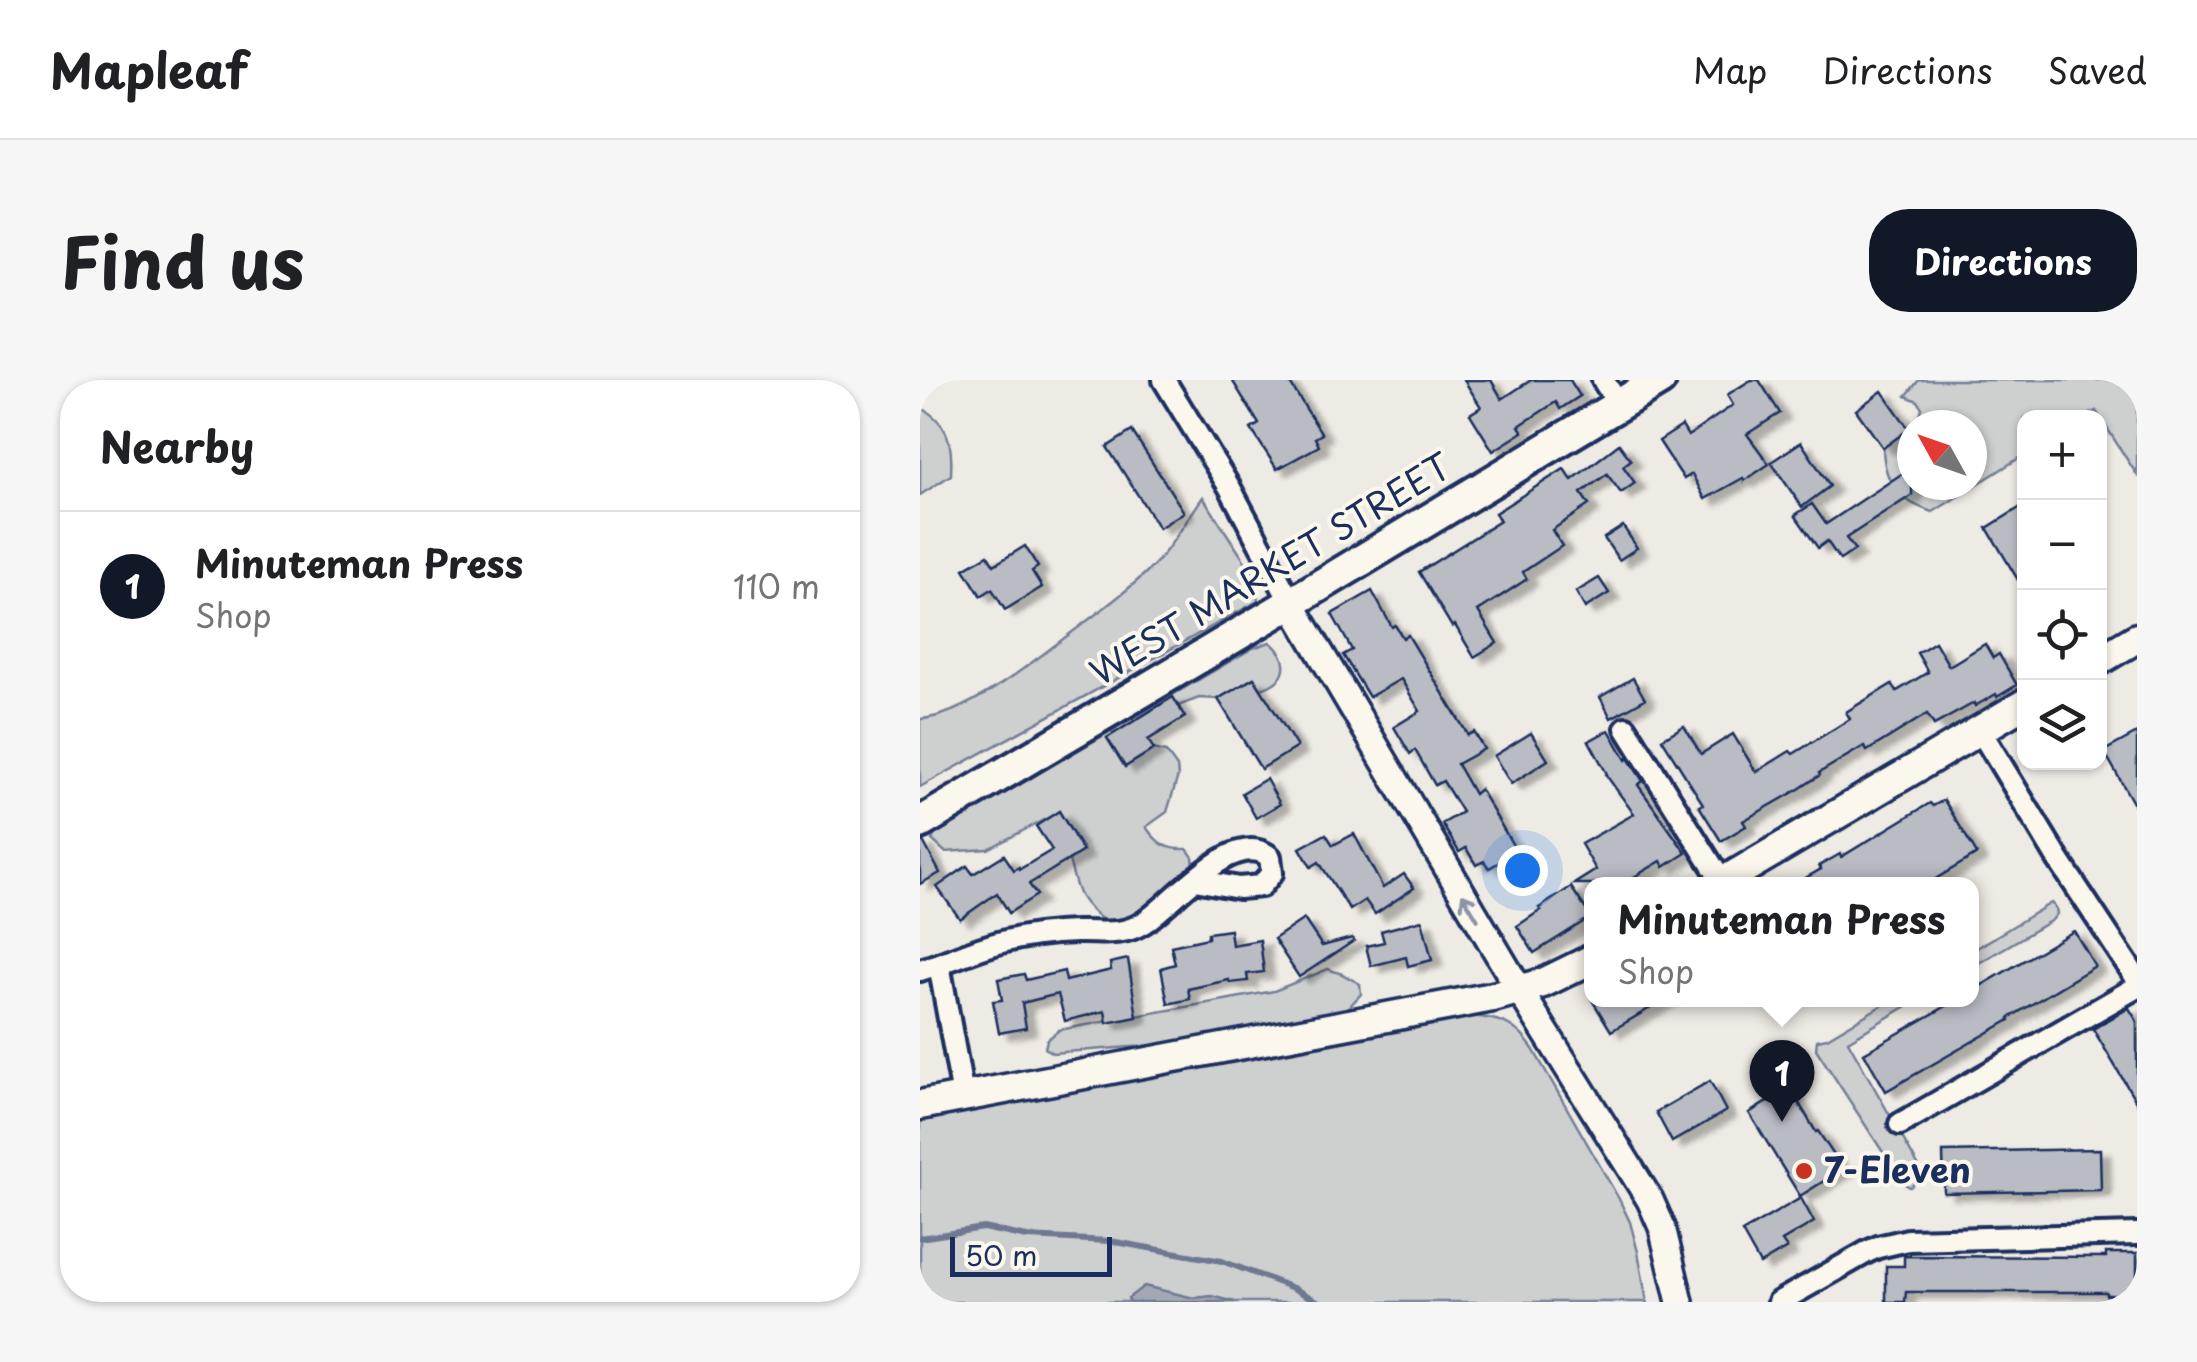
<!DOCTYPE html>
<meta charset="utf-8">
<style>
body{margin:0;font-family:"Playpen Sans",sans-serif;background:#f6f6f6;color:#202124}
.controls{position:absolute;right:30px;top:30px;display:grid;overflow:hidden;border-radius:20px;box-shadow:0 2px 8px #0004}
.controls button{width:90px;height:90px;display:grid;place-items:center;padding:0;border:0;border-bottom:2px solid #e0e0e0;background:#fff;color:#202124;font:50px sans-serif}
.compass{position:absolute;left:977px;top:30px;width:90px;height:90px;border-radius:50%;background:#fff;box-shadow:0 2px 8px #0004;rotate:310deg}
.scale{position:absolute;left:30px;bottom:25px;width:162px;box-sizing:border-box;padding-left:10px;border:5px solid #1b2f5e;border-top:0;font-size:28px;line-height:35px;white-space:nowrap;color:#1b2f5e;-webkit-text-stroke:8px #fbf7ec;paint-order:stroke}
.you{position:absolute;left:602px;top:490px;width:35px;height:35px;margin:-25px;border:8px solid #fff;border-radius:50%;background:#1a73e8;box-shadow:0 0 0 15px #1a73e833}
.badge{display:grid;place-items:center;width:65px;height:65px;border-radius:50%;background:#111827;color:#fff;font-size:32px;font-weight:700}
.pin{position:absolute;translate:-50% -82px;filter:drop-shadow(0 2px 5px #0008)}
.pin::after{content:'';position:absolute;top:52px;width:35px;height:30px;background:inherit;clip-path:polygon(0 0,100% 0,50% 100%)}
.popup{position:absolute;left:664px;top:497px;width:395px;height:130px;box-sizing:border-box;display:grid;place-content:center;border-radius:20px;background:#fff;filter:drop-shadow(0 2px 8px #0005);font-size:32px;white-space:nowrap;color:#757577}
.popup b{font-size:38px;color:#202124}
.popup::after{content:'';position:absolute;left:50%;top:100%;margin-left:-20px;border:20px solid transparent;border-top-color:#fff}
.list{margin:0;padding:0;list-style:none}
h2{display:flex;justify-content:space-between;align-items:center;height:130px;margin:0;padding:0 40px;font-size:42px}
h2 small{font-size:32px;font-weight:400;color:#757577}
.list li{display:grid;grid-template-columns:65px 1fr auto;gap:30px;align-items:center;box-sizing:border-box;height:150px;padding:0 40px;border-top:2px solid #e0e0e0}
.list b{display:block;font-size:38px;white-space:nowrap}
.list p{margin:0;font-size:32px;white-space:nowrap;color:#757577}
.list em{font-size:32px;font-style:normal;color:#757577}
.icon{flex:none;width:55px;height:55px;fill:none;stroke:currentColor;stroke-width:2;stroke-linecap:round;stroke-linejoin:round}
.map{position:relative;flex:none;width:1217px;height:922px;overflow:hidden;border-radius:40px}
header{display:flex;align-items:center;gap:60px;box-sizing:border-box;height:140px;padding:0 50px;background:#fff;border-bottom:2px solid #e0e0e0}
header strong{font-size:48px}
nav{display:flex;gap:55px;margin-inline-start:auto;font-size:35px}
.intro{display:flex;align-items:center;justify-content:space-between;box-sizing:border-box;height:240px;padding:0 60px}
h1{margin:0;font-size:70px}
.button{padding:25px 45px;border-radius:40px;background:#111827;color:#fff;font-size:35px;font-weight:700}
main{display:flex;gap:60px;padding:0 60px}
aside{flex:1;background:#fff;border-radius:40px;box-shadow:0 2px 8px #0004}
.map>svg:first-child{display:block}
</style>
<header>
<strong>Mapleaf</strong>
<nav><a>Map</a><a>Directions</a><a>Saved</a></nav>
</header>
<div class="intro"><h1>Find us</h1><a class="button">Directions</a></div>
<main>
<aside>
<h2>Nearby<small></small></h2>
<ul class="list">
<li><span class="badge">1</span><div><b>Minuteman Press</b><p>Shop</p></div><em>110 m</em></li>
</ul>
</aside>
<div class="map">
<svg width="1217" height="922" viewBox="0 0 1217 922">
<defs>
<filter id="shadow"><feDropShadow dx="10" dy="6" stdDeviation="2.5" flood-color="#0004"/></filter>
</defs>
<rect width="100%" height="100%" fill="#eeebe4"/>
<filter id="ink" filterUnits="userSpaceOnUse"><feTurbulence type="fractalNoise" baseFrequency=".01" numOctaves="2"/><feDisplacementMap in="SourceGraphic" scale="20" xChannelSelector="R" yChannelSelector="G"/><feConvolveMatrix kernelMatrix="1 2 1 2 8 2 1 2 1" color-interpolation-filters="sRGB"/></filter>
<g filter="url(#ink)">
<g fill="#cecfcf" stroke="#747f96" stroke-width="2.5">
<path d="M999 0H1217V95L1176 31 1165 37 1104 38V75L1013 132C980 122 964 104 963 68L992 46V87L987 91 992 105H996L1000 111 1009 105H1052V45H993L998 41 1002 28 998 21 986 16Z"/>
<path d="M0 27C29 43 33 64 31 95L0 115Z"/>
<path d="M283 117 335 197 338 221 0 407V339C43 338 116 280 151 253 180 231 208 211 234 185 253 165 267 139 283 117Z"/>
<path d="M350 262C372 280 368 301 341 309L333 298 299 319 279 318 258 326 252 317 187 358 205 387 234 369 246 372 257 387 258 396 247 432 226 447C238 464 246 470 267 469L273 477 274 487C259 507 233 530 209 538 201 540 192 540 184 541 157 520 157 511 149 480L163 470 139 432 68 469 25 472 12 460 15 454 333 268Z"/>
<path d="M1131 523 1136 528 1137 534 1132 540 1052 587V571Z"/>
<path d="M408 589 422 594 440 604 441 614 428 628 397 637 249 664 132 673 125 668 127 660 139 650 354 611Z"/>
<path d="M971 620H997L928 661 999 787C999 797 998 802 990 807L983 803 896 669 897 660 907 658Z"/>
<path d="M544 635C577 639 593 639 613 669L699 819 710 842 718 872 727 922H0V741L38 734 50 727Z"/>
</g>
<path fill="#a3a8b4" stroke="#6d7892" stroke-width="2.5" d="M224 906 274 918 292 916 315 922H210L208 918Z"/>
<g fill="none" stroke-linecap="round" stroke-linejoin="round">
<path stroke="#6d7892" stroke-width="6" d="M0 858 63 848 107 857 190 861 302 881 373 908 399 922"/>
</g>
<g fill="#b9bcc3" stroke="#1b2f5e" stroke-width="2.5" filter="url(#shadow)">
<path d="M312 0H368L402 54 395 58 399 66 357 89 331 49 339 44Z"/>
<path d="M544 0H571L582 19 611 0H650L660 16 640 29 636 22 599 46 603 52 573 71 550 34 561 27Z"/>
<path d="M831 0H839L860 33 827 54 849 84 824 101 823 98 785 119 772 94 764 99 739 61 762 46 768 56 813 25 807 15Z"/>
<path d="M962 11 989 49 963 68 936 30Z"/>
<path d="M212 51 264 132 239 148 187 67Z"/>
<path d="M881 62 910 106 882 127 851 82Z"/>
<path d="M699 64 711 80 703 86 715 103 701 113 687 94 661 113 669 125 632 150 642 166 603 192 607 199 558 231 577 263 554 277 535 245 532 247 499 192 580 141 575 133 644 89 652 100Z"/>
<path d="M992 87V115L926 158 935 170 920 180 907 161 898 168 875 135 892 124 906 144Z"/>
<path d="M1104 125V210L1067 148Z"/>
<path d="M703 146 717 168 699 180 684 158Z"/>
<path d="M105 166 118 187 112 191 122 207 85 230 72 209 61 216 44 189 68 175 74 185Z"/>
<path d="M679 198 689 213 665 228 656 212Z"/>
<path d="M452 211 472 247 475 245 483 258 488 255 548 355 554 352 564 369 537 384 554 414 560 409 597 472 569 488 564 481 556 485 546 468 539 472 522 444 542 432 523 401 515 405 495 370 490 374 474 347 500 331 481 299 449 317 423 275 432 270 412 234Z"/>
<path d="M1015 262 1029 286 1065 264 1073 278 1079 274 1097 305 1077 317 1076 314 1055 326 1054 323 1014 345 1007 334 947 371 944 366 899 393 900 395 879 409 823 441 826 446 801 461 779 426 783 424 742 359 764 346 781 374 813 354 836 392 870 371 873 374 930 339 926 332 972 304 977 311 1008 292 997 273Z"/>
<path d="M334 298 377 367 341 389 298 319Z"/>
<path d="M713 298 725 319 691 338 680 317Z"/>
<path d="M253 317 265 337 228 360 234 369 205 387 187 358Z"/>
<path d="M689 350 706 380 708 378 723 401 718 405 766 473 744 487 741 481 702 504H654L676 490 661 464 714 434 686 395 687 394 669 361Z"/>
<path d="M611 353 628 380 591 404 574 376Z"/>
<path d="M1217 353V430L1184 371Z"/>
<path d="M346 399 360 424 336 438 322 413Z"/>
<path d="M1024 420 1057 474 1007 504H875L901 489 899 486 920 474 921 477 1010 423 1013 426Z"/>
<path d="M139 431 163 471 109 504 117 515 89 533 77 513 40 539 17 507 47 486 53 494 84 475 94 490 99 487 100 489 132 470 116 446Z"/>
<path d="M406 454 413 465 434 454 463 508 484 494 494 508 455 534 445 520 430 530 399 482 391 487 380 468Z"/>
<path d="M3 461 20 493 0 504V462Z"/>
<path d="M651 507 671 537 614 573 597 546 621 530 619 528Z"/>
<path d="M384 539 402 566 432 558 434 561 379 597 354 559Z"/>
<path d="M502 540 512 580 488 586 486 577 451 586 446 566 464 562 461 551Z"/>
<path d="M310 550 312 565 340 560 344 592 327 594 328 601 310 603 309 600 268 609 270 619 248 624 241 588 255 584 251 566 288 558V553Z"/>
<path d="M1154 551 1175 586 1089 638 1090 640 966 711 944 673 1037 620H1052V611Z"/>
<path d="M208 579 217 637 187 643 185 631 145 641 138 614 102 623 106 648 79 653 73 621 82 620 78 599 104 594 106 600 144 591 146 601 191 590 190 583Z"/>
<path d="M672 620H744L691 651Z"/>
<path d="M1209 628 1217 641V723L1173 649Z"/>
<path d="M790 701 806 731 752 762 736 732Z"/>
<path d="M870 708 896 752 898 751 923 789 880 816 829 733Z"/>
<path d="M1180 769 1181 810 1024 813 1023 772Z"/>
<path d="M881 818 894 842 862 861 867 868 840 884 822 852Z"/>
<path d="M1186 873H1217V915H1186V912H986L985 922H966V886H984V876L1186 877Z"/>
</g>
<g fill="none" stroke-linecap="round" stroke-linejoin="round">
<defs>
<g id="minor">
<path d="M244 0 310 108 371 223"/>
<path d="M683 0 699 25"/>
<path d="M706 348 803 503"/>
<path d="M1060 350 1138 479 1217 599"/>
<path d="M19 584 43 716"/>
<path d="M0 590C22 584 43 574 65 567 95 557 126 553 156 552 181 551 201 557 223 543 253 524 314 447 350 477L352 493 341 506 319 508 275 500"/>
<path d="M980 744 1217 607"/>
<path d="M859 922 947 872 958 867 988 860 1217 854"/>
</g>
<path id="tertiary" d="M371 223 600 611 730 820 742 847 760 922"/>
<g id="secondary">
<path d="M1180 280 1217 258"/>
<path d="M799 504 1104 324"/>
<path d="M0 725 573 617 623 603 672 579"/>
</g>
<path id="primary" d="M0 443 371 223 740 0"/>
</defs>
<use href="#minor" stroke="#1b2f5e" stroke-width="28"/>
<use href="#tertiary" stroke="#1b2f5e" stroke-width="32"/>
<use href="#secondary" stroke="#1b2f5e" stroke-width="35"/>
<use href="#primary" stroke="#1b2f5e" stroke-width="38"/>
<use href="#minor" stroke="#fbf7ec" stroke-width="20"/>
<use href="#tertiary" stroke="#fbf7ec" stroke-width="25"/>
<use href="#secondary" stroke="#fbf7ec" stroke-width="28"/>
<use href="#primary" stroke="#fbf7ec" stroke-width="30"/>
</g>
<defs><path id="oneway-shaft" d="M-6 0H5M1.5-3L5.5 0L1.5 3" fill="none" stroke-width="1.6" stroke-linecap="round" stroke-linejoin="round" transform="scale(2.5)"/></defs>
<use stroke="#8b93a5" href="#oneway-shaft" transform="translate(550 527) rotate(-121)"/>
</g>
<circle fill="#c8321e" stroke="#fbf7ec" stroke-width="4" cx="884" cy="791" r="10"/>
<g text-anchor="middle" stroke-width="8" stroke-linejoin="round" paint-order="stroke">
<g font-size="35" fill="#1b2f5e" stroke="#fbf7ec">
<text transform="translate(351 190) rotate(-31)" y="12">WEST MARKET STREET</text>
</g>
<g font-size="35" font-weight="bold" fill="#1b2f5e" stroke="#fbf7ec" text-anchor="start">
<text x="904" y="803">7-Eleven</text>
</g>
</g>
</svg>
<div class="controls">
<button>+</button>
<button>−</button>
<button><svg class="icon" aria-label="locate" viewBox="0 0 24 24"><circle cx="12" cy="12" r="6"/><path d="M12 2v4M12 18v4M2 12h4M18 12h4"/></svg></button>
<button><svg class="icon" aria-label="layers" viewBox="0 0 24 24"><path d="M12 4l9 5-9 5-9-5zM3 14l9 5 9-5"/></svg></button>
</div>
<svg class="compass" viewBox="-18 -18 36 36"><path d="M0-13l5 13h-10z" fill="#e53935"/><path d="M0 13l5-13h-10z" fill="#757577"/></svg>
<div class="scale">50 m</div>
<div class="you"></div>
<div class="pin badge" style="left:862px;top:742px">1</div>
<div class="popup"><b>Minuteman Press</b>Shop</div>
</div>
</main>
